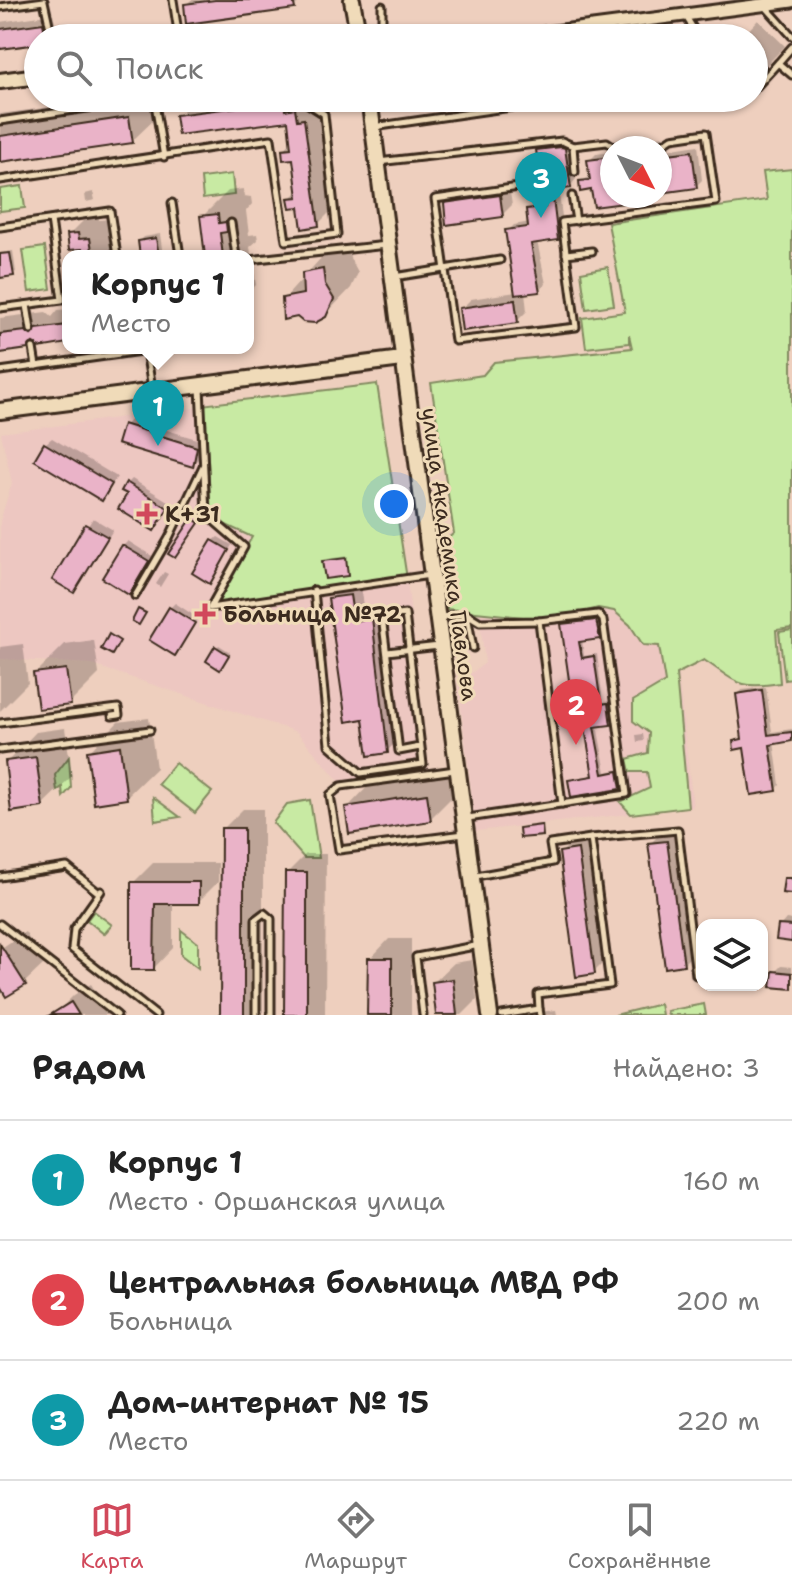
<!DOCTYPE html>
<html lang="ru">
<meta charset="utf-8">
<style>
body{margin:0;font-family:"Shantell Sans",sans-serif;background:#f6f6f6;color:#222}
.controls{position:absolute;right:24px;bottom:24px;display:grid;overflow:hidden;border-radius:16px;box-shadow:0 2px 6px #0004}
.controls button{width:72px;height:72px;display:grid;place-items:center;padding:0;border:0;border-bottom:2px solid #e0e0e0;background:#fff;color:#222;font:40px sans-serif}
.compass{position:absolute;left:600px;top:136px;width:72px;height:72px;border-radius:50%;background:#fff;box-shadow:0 2px 6px #0004;rotate:132deg}
.you{position:absolute;left:394px;top:504px;width:28px;height:28px;margin:-20px;border:6px solid #fff;border-radius:50%;background:#1a73e8;box-shadow:0 0 0 12px #1a73e833}
.badge{display:grid;place-items:center;width:52px;height:52px;border-radius:50%;background:#d1495b;color:#fff;font-size:26px;font-weight:700}
.pin{position:absolute;translate:-50% -66px;filter:drop-shadow(0 2px 4px #0008)}
.pin::after{content:'';position:absolute;top:42px;width:28px;height:24px;background:inherit;clip-path:polygon(0 0,100% 0,50% 100%)}
.popup{position:absolute;left:62px;top:250px;width:192px;height:104px;box-sizing:border-box;display:grid;place-content:center;border-radius:16px;background:#fff;filter:drop-shadow(0 2px 6px #0005);font-size:26px;white-space:nowrap;color:#767676}
.popup b{font-size:30px;color:#222}
.popup::after{content:'';position:absolute;left:50%;top:100%;margin-left:-16px;border:16px solid transparent;border-top-color:#fff}
.list{margin:0;padding:0;list-style:none}
h2{display:flex;justify-content:space-between;align-items:center;height:104px;margin:0;padding:0 32px;font-size:34px}
h2 small{font-size:26px;font-weight:400;color:#767676}
.list li{display:grid;grid-template-columns:52px 1fr auto;gap:24px;align-items:center;box-sizing:border-box;height:120px;padding:0 32px;border-top:2px solid #e0e0e0}
.list b{display:block;font-size:30px;white-space:nowrap}
.list p{margin:0;font-size:26px;white-space:nowrap;color:#767676}
.list em{font-size:26px;font-style:normal;color:#767676}
.icon{flex:none;width:44px;height:44px;fill:none;stroke:currentColor;stroke-width:2;stroke-linecap:round;stroke-linejoin:round}
.map{position:relative;flex:none;width:792px;height:1015px;overflow:hidden}
.search{position:absolute;background:#fff;box-shadow:0 2px 6px #0004;left:24px;right:24px;top:24px;height:88px;display:flex;align-items:center;gap:20px;box-sizing:border-box;padding:0 28px;border-radius:44px;color:#767676;font-size:30px}
.sheet{height:464px;background:#fff}
nav{display:flex;justify-content:space-around;align-items:center;box-sizing:border-box;height:112px;border-top:2px solid #e0e0e0;background:#fff;font-size:22px;color:#767676}
nav a{display:grid;justify-items:center;gap:4px}
nav .on{color:#d1495b}
.map>svg:first-child{display:block}
</style>
<div class="map">
<svg width="792" height="1015" viewBox="0 0 792 1015">
<rect width="100%" height="100%" fill="#eecfbe"/>
<filter id="ink" filterUnits="userSpaceOnUse"><feTurbulence type="fractalNoise" baseFrequency=".0125" numOctaves="2"/><feDisplacementMap in="SourceGraphic" scale="16" xChannelSelector="R" yChannelSelector="G"/><feConvolveMatrix kernelMatrix="1 2 1 2 8 2 1 2 1" color-interpolation-filters="sRGB"/></filter>
<g filter="url(#ink)">
<g fill="#edc7c1">
<path d="M378 384 407 579 428 770 340 782 297 732 90 664 0 659V521L12 483 1 433Z"/>
<path d="M663 543 693 807 476 831 458 683 485 663 479 613 449 612 448 565Z"/>
</g>
<g fill="#c8eaa3" stroke="#828a60" stroke-width="2">
<path d="M792 169V628L776 630 780 683C738 690 737 682 704 660L676 674 688 807 631 814 620 802 650 788 647 772H630L627 759 648 753 649 733 633 721V701L665 682 659 646 643 645 630 625 614 611 598 608 553 620 447 609 445 541 454 533 431 383 483 375 494 362 632 348 629 335V343L586 348 582 318 625 312 608 223 767 200 763 172Z"/>
<path d="M232 174 234 195 203 199 201 178Z"/>
<path d="M22 186 25 208 0 211V189Z"/>
<path d="M45 247 51 289 29 292 23 250Z"/>
<path d="M608 267 614 305 586 309 581 272Z"/>
<path d="M377 384 407 579 212 607 252 537 211 518 206 422 201 405Z"/>
<path d="M792 630V679L785 680 779 632Z"/>
<path d="M69 757 71 788 63 797 62 787 57 791 55 775Z"/>
<path d="M175 763 212 792 195 813 158 784Z"/>
<path d="M153 797 180 817 155 821Z"/>
<path d="M310 800 319 858H304L273 823 287 804Z"/>
<path d="M94 911 112 925 104 934 87 920Z"/>
<path d="M181 930 198 943V968L181 955Z"/>
<path d="M660 1004 662 1015H615Z"/>
<path d="M704 1004 706 1015H668L667 1011Z"/>
</g>
<g fill="#0003">
<path d="M191 0H301L294 7 186 5Z"/>
<path d="M53 14 57 31 50 38 0 47V22Z"/>
<path d="M758 20 785 46 754 78V38H741Z"/>
<path d="M690 30 691 38H629Z"/>
<path d="M117 98H155L158 116 132 141 0 160V114Z"/>
<path d="M195 98 324 100 338 204 318 224 290 199 299 190 294 156 284 150 292 141 289 118 178 116Z"/>
<path d="M664 136 666 150 698 145 702 180 696 186 672 190 666 195 595 205 593 188 581 182 592 175 590 160 596 154 612 152V196H660V148L624 147 630 141Z"/>
<path d="M571 143 576 179 570 186 558 187 564 231 557 238 537 241 546 284 539 290 525 292 527 311 517 321 461 309 471 299 516 292 508 231 514 225 530 222 528 210 534 204 546 202 538 150 544 144Z"/>
<path d="M509 186 512 205 502 215 446 204 456 194Z"/>
<path d="M243 189 244 196 251 197 252 204 246 211 249 235 257 234 258 240 250 247 256 285 248 293V256H207L202 217 228 191Z"/>
<path d="M93 192 95 200 86 202 85 194Z"/>
<path d="M98 214 99 220 110 219 111 231 119 230 122 256H85L84 246 69 235 89 215Z"/>
<path d="M160 234 163 256H142L140 241 144 237Z"/>
<path d="M348 244 350 258 358 273 351 288 325 315 284 299 330 248Z"/>
<path d="M13 251 16 272 0 276V253Z"/>
<path d="M68 309V341L34 340 0 351V318L46 312 52 317 58 310Z"/>
<path d="M131 419 203 441 199 458 193 464 125 426Z"/>
<path d="M52 438 117 477 102 498 45 444Z"/>
<path d="M132 479 171 503 158 524 130 494 128 483Z"/>
<path d="M93 518 113 530 74 591 55 579Z"/>
<path d="M218 537 232 545 214 577 213 541Z"/>
<path d="M128 541 152 556 129 592 123 546Z"/>
<path d="M348 556 347 574 325 562 327 559Z"/>
<path d="M164 572 168 574 160 587 156 584Z"/>
<path d="M360 586 364 612 381 609 397 741 387 751 365 717 330 599 340 589Z"/>
<path d="M175 603 198 618 175 654 170 608Z"/>
<path d="M601 620 602 634 582 639 584 656 597 654 603 702 611 701 613 720 597 725 606 772 621 769 623 784 620 788 570 781 594 774 563 625 566 621Z"/>
<path d="M94 640 99 674 70 703 35 674 65 644Z"/>
<path d="M23 644 28 683 0 711V647Z"/>
<path d="M219 645 230 652 222 665 217 647Z"/>
<path d="M766 687 772 732 792 729V739L774 742 780 785 776 790 745 746 735 742 744 736 738 695 742 690Z"/>
<path d="M149 718 156 768 126 797 89 752 118 722Z"/>
<path d="M65 728 72 776 42 805 7 762 36 732Z"/>
<path d="M643 734 644 741 637 742 636 735Z"/>
<path d="M452 769 456 793 430 819 347 808 372 782Z"/>
<path d="M243 809H263V1015H222L223 829Z"/>
<path d="M544 824 542 834 521 829 524 826Z"/>
<path d="M682 827 698 949 683 964 650 844 665 829Z"/>
<path d="M593 836 609 957 594 972 561 853 576 838Z"/>
<path d="M306 854H326L325 1015H286L287 873Z"/>
<path d="M153 863H218V882L198 902H173V948L154 968 133 883Z"/>
<path d="M786 919 792 920V940L780 926Z"/>
<path d="M25 932 44 964 24 983H0V949Z"/>
<path d="M389 939H411V1015H369L370 959Z"/>
<path d="M472 960 477 1000 462 1015H438L434 982 454 963Z"/>
<path d="M781 966 792 967V987L775 972Z"/>
<path d="M91 984 110 1015H54L74 995Z"/>
<path d="M556 1010 557 1015H536L539 1012Z"/>
</g>
<g fill="#eab3c8" stroke="#3b2a1e" stroke-width="2">
<path d="M215 0H293L295 9 186 24 184 4Z"/>
<path d="M43 23 46 38H38V44L0 49V29Z"/>
<path d="M754 54 767 67 754 81Z"/>
<path d="M284 101 285 110 295 108 297 120 304 119 319 226 302 229 299 207 290 208 288 198 298 197 293 159 283 160 282 149 291 148 288 121 178 135 175 115Z"/>
<path d="M129 117 133 143 0 162V136Z"/>
<path d="M561 147 565 148 571 188 552 190 558 240 531 244 540 292 515 295 505 230 528 227 526 209 545 207 536 150Z"/>
<path d="M692 151 697 188 660 193V155Z"/>
<path d="M612 157V196H639V201L594 207 591 190 580 192 579 181 590 180 587 160Z"/>
<path d="M500 195 503 217 446 225 444 203Z"/>
<path d="M218 214 219 223 226 222 227 232 220 233 223 256H205L200 216Z"/>
<path d="M78 233 79 239 90 238 93 256H83L82 249 69 250 67 234Z"/>
<path d="M156 238 159 256H140L138 241Z"/>
<path d="M10 253 14 276 0 278V254Z"/>
<path d="M323 269 325 284 334 299 326 317 315 323 303 322 297 317 283 320 282 298 303 294 302 273Z"/>
<path d="M515 300 518 323 462 331 459 308Z"/>
<path d="M68 325V343L39 348 33 343 28 349 0 353V334L26 331 31 335 36 329Z"/>
<path d="M123 424 197 447 193 467 117 444Z"/>
<path d="M44 443 112 484 102 501 34 460Z"/>
<path d="M126 482 168 508 154 531 118 509 127 494 121 491Z"/>
<path d="M192 518 199 523 175 558 168 554Z"/>
<path d="M85 524 108 537 74 593 52 580Z"/>
<path d="M212 540 229 550 210 584 192 573Z"/>
<path d="M122 545 149 561 129 595 102 578Z"/>
<path d="M346 558 348 576 325 579 322 561Z"/>
<path d="M350 595 354 621 372 618 388 753 368 756 363 719 346 722 328 598Z"/>
<path d="M169 607 195 623 175 656 149 640Z"/>
<path d="M138 609 146 613 139 625 132 621Z"/>
<path d="M596 620 600 639 579 642 582 658 594 656 601 704 608 703 611 725 594 727 603 774 618 771 621 789 571 797 568 780 593 776 585 728 576 729 561 624Z"/>
<path d="M109 634 120 641 112 655 101 649Z"/>
<path d="M215 646 229 655 220 670 206 661Z"/>
<path d="M66 669 71 705 38 709 33 673Z"/>
<path d="M762 690 768 735 792 732V741L770 745 777 791 751 795 744 748 734 750 733 741 742 739 736 694Z"/>
<path d="M120 746 127 799 94 804 87 751Z"/>
<path d="M36 757 43 807 11 812 5 761Z"/>
<path d="M427 794 431 821 349 834 345 807Z"/>
<path d="M542 825 543 836 520 838 519 828Z"/>
<path d="M221 828H244V1015H220Z"/>
<path d="M667 841 684 965 665 968 648 843Z"/>
<path d="M578 849 595 974 576 977 559 852Z"/>
<path d="M285 872H307V1015H284Z"/>
<path d="M784 878H792V894L782 893Z"/>
<path d="M131 882H199V904H155L154 970H131Z"/>
<path d="M778 925 792 926V942L776 940Z"/>
<path d="M0 944 26 985 6 997 0 987Z"/>
<path d="M368 958H392V1015H367Z"/>
<path d="M773 971 792 973V989L771 987Z"/>
<path d="M453 979 457 1015H436L432 982Z"/>
<path d="M71 1002 79 1015H50Z"/>
</g>
<g fill="none" stroke-linecap="round" stroke-linejoin="round">
<defs>
<g id="service">
<path d="M173 0 179 38"/>
<path d="M0 7 44 1 52 38"/>
<path d="M766 7 792 36"/>
<path d="M685 15 699 38"/>
<path d="M382 38V6"/>
<path d="M792 47 778 63 792 75"/>
<path d="M754 89 778 63"/>
<path d="M154 98 164 157"/>
<path d="M0 121 154 98"/>
<path d="M373 127 574 98"/>
<path d="M573 146 575 172"/>
<path d="M378 162 562 141 573 146 607 142 616 148"/>
<path d="M0 180 271 139 286 241 337 234 324 114 299 98"/>
<path d="M533 185 435 199 455 341 576 327 562 222 716 202 706 133 672 138 663 144"/>
<path d="M572 196 576 221"/>
<path d="M172 203 180 256"/>
<path d="M231 223 236 256"/>
<path d="M0 227 110 211 117 256"/>
<path d="M566 254 592 251"/>
<path d="M248 260 387 245"/>
<path d="M394 277 500 260"/>
<path d="M27 305 31 330"/>
<path d="M0 308 62 300 51 220"/>
<path d="M33 348 36 366"/>
<path d="M146 350 152 389"/>
<path d="M0 371 162 348"/>
<path d="M200 387 206 514 244 547 210 608 430 575"/>
<path d="M314 590 329 745 361 773 423 764 405 614 382 617 399 751 420 747"/>
<path d="M135 596 169 538 203 466"/>
<path d="M467 615 473 648"/>
<path d="M440 617 467 614 480 622 539 621 598 614 603 620 627 794 468 818"/>
<path d="M539 621 562 804"/>
<path d="M387 652 439 646"/>
<path d="M0 723 118 708 119 715 112 716"/>
<path d="M0 750 150 730"/>
<path d="M455 770 341 786 330 795 339 850 464 834"/>
<path d="M476 876 553 862 550 844 591 838"/>
<path d="M0 877 67 867 99 893"/>
<path d="M101 891 74 929 72 949 156 1015"/>
<path d="M0 924 117 1015"/>
<path d="M539 1009 538 994 610 985 591 838 678 830 696 975"/>
<path d="M256 1015V919L264 913 271 919V1015"/>
<path d="M423 1015 416 957 480 945"/>
<path d="M502 1015 539 1009 540 1015"/>
</g>
<path id="minor" d="M508 38 792 1"/>
<g id="tertiary">
<path d="M352 0 359 38"/>
<path d="M321 38 358 33"/>
<path d="M0 81 38 76"/>
<path d="M369 98 490 1015"/>
<path d="M0 411 402 359"/>
</g>
</defs>
<use href="#service" stroke="#3b2a1e" stroke-width="11"/>
<use href="#minor" stroke="#3b2a1e" stroke-width="17"/>
<use href="#tertiary" stroke="#3b2a1e" stroke-width="20"/>
<use href="#service" stroke="#f0dbb9" stroke-width="5"/>
<use href="#minor" stroke="#f0dbb9" stroke-width="11"/>
<use href="#tertiary" stroke="#f0dbb9" stroke-width="14"/>
</g>
</g>
<g fill="#d1495b" stroke="#f0dbb9" stroke-width="3">
<path d="M143 502h8v8h8v8h-8v8h-8v-8h-8v-8h8z"/>
<path d="M201 602h8v8h8v8h-8v8h-8v-8h-8v-8h8z"/>
</g>
<g text-anchor="middle" stroke-width="6" stroke-linejoin="round" paint-order="stroke">
<g font-size="22" font-weight="bold" fill="#3b2a1e" stroke="#f0dbb9" text-anchor="start">
<text x="165" y="522">К+31</text>
<text x="223" y="622">Больница №72</text>
</g>
<g font-size="22" fill="#3b2a1e" stroke="#f0dbb9">
<text transform="translate(450 554) rotate(82)" y="8">улица Академика Павлова</text>
</g>
</g>
</svg>
<div class="controls">
<button><svg class="icon" aria-label="layers" viewBox="0 0 24 24"><path d="M12 4l9 5-9 5-9-5zM3 14l9 5 9-5"/></svg></button>
</div>
<svg class="compass" viewBox="-18 -18 36 36"><path d="M0-13l5 13h-10z" fill="#e53935"/><path d="M0 13l5-13h-10z" fill="#767676"/></svg>
<div class="you"></div>
<div class="pin badge" style="left:158px;top:446px;background:#0f9aa8">1</div>
<div class="popup"><b>Корпус 1</b>Место</div>
<div class="pin badge" style="left:576px;top:745px;background:#e0444e">2</div>
<div class="pin badge" style="left:541px;top:218px;background:#0f9aa8">3</div>
<div class="search"><svg class="icon" aria-label="search" viewBox="0 0 24 24"><circle cx="10" cy="10" r="6"/><path d="M15 15l6 6"/></svg>Поиск</div>
</div>
<section class="sheet">
<h2>Рядом<small>Найдено: 3</small></h2>
<ul class="list">
<li><span class="badge" style="background:#0f9aa8">1</span><div><b>Корпус 1</b><p>Место · Оршанская улица</p></div><em>160 m</em></li>
<li><span class="badge" style="background:#e0444e">2</span><div><b>Центральная больница МВД РФ</b><p>Больница</p></div><em>200 m</em></li>
<li><span class="badge" style="background:#0f9aa8">3</span><div><b>Дом-интернат № 15</b><p>Место</p></div><em>220 m</em></li>
</ul>
</section>
<nav>
<a class="on"><svg class="icon" aria-label="map" viewBox="0 0 24 24"><path d="M3 6l6-2 6 2 6-2v14l-6 2-6-2-6 2zM9 4v14M15 6v14"/></svg>Карта</a>
<a><svg class="icon" aria-label="directions" viewBox="0 0 24 24"><path d="M12 3l9 9-9 9-9-9zM9 14v-3h6M13 9l2 2-2 2"/></svg>Маршрут</a>
<a><svg class="icon" aria-label="saved" viewBox="0 0 24 24"><path d="M7 4h10v16l-5-4-5 4z"/></svg>Сохранённые</a>
</nav>
